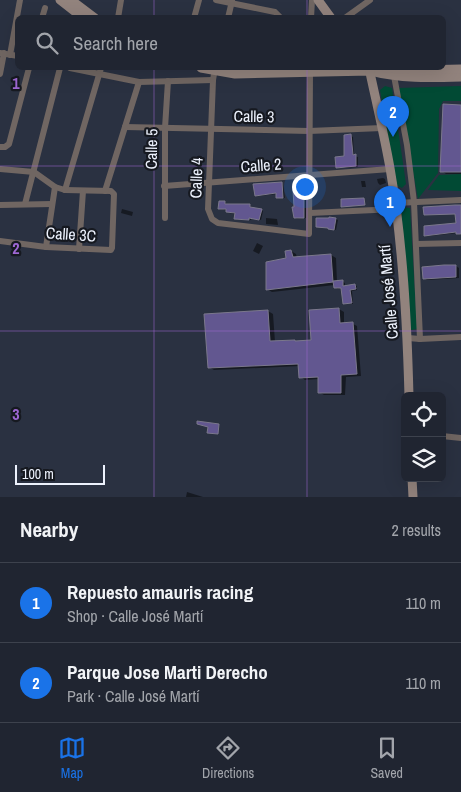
<!DOCTYPE html>
<meta charset="utf-8">
<style>
body{margin:0;font-family:"Archivo Narrow",sans-serif;background:#282d39;color:#f1f3f6}
.controls{position:absolute;right:15px;bottom:15px;display:grid;overflow:hidden;border-radius:8px;box-shadow:0 5px 20px #0002}
.controls button{width:45px;height:45px;display:grid;place-items:center;padding:0;border:0;border-bottom:1px solid #3d424d;background:#202531;color:#f1f3f6;font:25px sans-serif}
.scale{position:absolute;left:15px;bottom:12px;width:90px;box-sizing:border-box;padding-left:5px;border:2px solid #edf2fd;border-top:0;font-size:14px;line-height:18px;white-space:nowrap;color:#edf2fd;-webkit-text-stroke:4px #161920;paint-order:stroke}
.you{position:absolute;left:304px;top:186px;width:18px;height:18px;margin:-12px;border:4px solid #fff;border-radius:50%;background:#1a73e8;box-shadow:0 0 0 8px #1a73e833}
.badge{display:grid;place-items:center;width:32px;height:32px;border-radius:50%;background:#1a73e8;color:#fff;font-size:16px;font-weight:700}
.pin{position:absolute;translate:-50% -41px;filter:drop-shadow(0 1px 2px #0008)}
.pin::after{content:'';position:absolute;top:26px;width:18px;height:15px;background:inherit;clip-path:polygon(0 0,100% 0,50% 100%)}
.list{margin:0;padding:0;list-style:none}
h2{display:flex;justify-content:space-between;align-items:center;height:65px;margin:0;padding:0 20px;font-size:21px}
h2 small{font-size:16px;font-weight:400;color:#a2a5ab}
.list li{display:grid;grid-template-columns:32px 1fr auto;gap:15px;align-items:center;box-sizing:border-box;height:80px;padding:0 20px;border-top:1px solid #3d424d}
.list b{display:block;font-size:19px;white-space:nowrap}
.list p{margin:0;font-size:16px;white-space:nowrap;color:#a2a5ab}
.list em{font-size:16px;font-style:normal;color:#a2a5ab}
.icon{flex:none;width:28px;height:28px;fill:none;stroke:currentColor;stroke-width:2;stroke-linecap:round;stroke-linejoin:round}
.map{position:relative;flex:none;width:461px;height:497px;overflow:hidden}
.search{position:absolute;background:#202531;box-shadow:0 5px 20px #0002;left:15px;right:15px;top:15px;height:55px;display:flex;align-items:center;gap:12px;box-sizing:border-box;padding:0 18px;border-radius:8px;color:#a2a5ab;font-size:19px}
.sheet{height:225px;background:#202531}
nav{display:flex;justify-content:space-around;align-items:center;box-sizing:border-box;height:70px;border-top:1px solid #3d424d;background:#202531;font-size:14px;color:#a2a5ab}
nav a{display:grid;justify-items:center;gap:2px}
nav .on{color:#1a73e8}
.map>svg:first-child{display:block}
</style>
<div class="map">
<svg width="461" height="497" viewBox="0 0 461 497">
<rect width="100%" height="100%" fill="#2a3141"/>
<g fill="#014a34">
<path d="M385 86 392 88 406 184 402 188 396 185 380 90Z"/>
<path d="M461 86V101H443L439 109 438 173 418 199 398 88Z"/>
<path d="M461 174V191L428 190 439 175Z"/>
<path d="M401 207 410 208 417 329 411 330Z"/>
</g>
<g fill="#0007">
<path d="M461 106V174H446L442 171Z"/>
<path d="M351 136 353 137 354 156 358 157V167L339 168 337 167 346 157Z"/>
<path d="M383 178 385 179 386 183 380 185 378 183 377 179Z"/>
<path d="M361 181H365L366 187H362Z"/>
<path d="M281 183 283 185 285 198 277 197V194L258 196 256 195Z"/>
<path d="M304 191 306 192V218L297 219 295 218V208Z"/>
<path d="M382 193 386 198 384 199 385 205H378L376 204 378 202 376 194Z"/>
<path d="M225 202 227 205H250L252 208 261 210 263 211 261 220 251 218V220H238L236 219V214L229 213 227 210 219 208Z"/>
<path d="M461 206V235L458 233 428 236 426 235 457 225V214H425Z"/>
<path d="M122 209 133 212 132 216 121 213Z"/>
<path d="M266 218 277 219 278 225 266 224Z"/>
<path d="M336 219 338 220 336 230 317 226Z"/>
<path d="M257 243 263 246 259 254 253 251Z"/>
<path d="M291 251 296 254 297 258 331 255 336 258 337 282H343L345 283V287L355 285 357 286V290L352 291 353 304 344 303 342 288 337 289 335 285 272 292 267 289 288 259Z"/>
<path d="M456 266 459 268V278L427 280 424 278Z"/>
<path d="M339 309 344 312V324H353L357 326 361 376 346 377 345 395H324L319 392V379L305 380 301 377 300 366 214 370 209 367 268 311 273 314 275 342 312 341Z"/>
<path d="M422 478H440V479L424 481Z"/>
<path d="M187 492 203 497H186Z"/>
</g>
<g fill="#625790" stroke="#7b788c">
<path d="M443 104 461 105V172H440Z"/>
<path d="M351 134 353 155 356 154V166L336 168 335 157 344 156V135Z"/>
<path d="M282 182 283 198H276V193L255 196 253 184Z"/>
<path d="M293 190H304V218H294L292 207H294Z"/>
<path d="M364 198 365 205 341 207V199Z"/>
<path d="M219 201H225V204H250V207L262 209 259 220 249 218V220L234 219 235 213 226 212V209H218Z"/>
<path d="M455 205H461V234H456V232L424 236V226L456 223 455 214 424 215 423 207Z"/>
<path d="M329 217 336 218 334 230 328 229V228L316 227V218H329Z"/>
<path d="M291 250 293 257 331 254 333 282 266 290V262L286 258 285 251Z"/>
<path d="M444 265H456V277L423 279 422 267Z"/>
<path d="M343 280V286L355 284 356 289 350 290 352 303 343 304 341 288H334L333 281Z"/>
<path d="M339 308 340 323 353 322 357 374 341 375V393H318V377L299 378 298 364 208 368 204 314 268 310 270 341 295 340V341L311 340 309 310Z"/>
<path d="M197 421 219 424 218 434 207 433 208 427 197 424Z"/>
</g>
<g fill="none" stroke-linecap="round" stroke-linejoin="round">
<g stroke="#706662" stroke-width="6">
<path d="M216 0 275 12 281 18"/>
<path d="M42 18 45 8"/>
<path d="M118 18 121 0"/>
<path d="M194 18 199 0"/>
<path d="M228 18 232 1"/>
<path d="M311 18 312 0"/>
<path d="M345 18 370 0"/>
<path d="M0 53 18 56"/>
<path d="M10 55 20 0"/>
<path d="M70 68 139 82 213 80"/>
<path d="M215 68 213 80 208 209 212 219 218 223 309 234 310 73"/>
<path d="M0 74 4 53"/>
<path d="M394 76 407 145 414 202 420 339"/>
<path d="M125 127 309 131 382 128"/>
<path d="M0 147H5L9 144 29 68"/>
<path d="M0 169 34 172 55 187 65 190 111 191 114 194 112 248 111 250 46 247 0 241"/>
<path d="M164 186 390 169"/>
<path d="M65 190 101 68"/>
<path d="M105 191 139 82"/>
<path d="M395 203 461 200"/>
<path d="M25 204 60 68"/>
<path d="M0 205 52 204"/>
<path d="M310 213 396 209"/>
<path d="M165 218V128L168 81"/>
<path d="M416 244 461 243"/>
<path d="M46 247 55 187"/>
<path d="M79 249 83 191"/>
<path d="M408 338 420 339 461 337"/>
<path d="M442 436 461 438"/>
</g>
<g stroke="#92837d" stroke-width="9">
<path d="M60 0 83 18"/>
<path d="M71 0 95 18"/>
<path d="M318 0 331 18"/>
<path d="M201 68 235 74 370 71C400 79 430 78 461 77"/>
<path d="M369 68C376 101 384 134 390 168 403 243 407 320 409 396"/>
<path d="M386 68 418 70 461 69"/>
<path d="M412 478 413 497"/>
</g>
</g>
<path fill="none" stroke="#9d67d2" stroke-width="1" stroke-opacity="0.55" d="M154 0V18M307 0V18M154 68V497M307 68V497M0 166H461M0 331H461"/>
<g text-anchor="middle" stroke-width="4.5" stroke-linejoin="round" paint-order="stroke">
<g font-size="16" fill="#edf2fd" stroke="#161920">
<text transform="translate(254 116) rotate(1)" y="6">Calle 3</text>
<text transform="translate(151 149) rotate(-89)" y="6">Calle 5</text>
<text transform="translate(261 165) rotate(-4)" y="6">Calle 2</text>
<text transform="translate(196 178) rotate(-88)" y="6">Calle 4</text>
<text transform="translate(71 234) rotate(4)" y="6">Calle 3C</text>
<text transform="translate(388 292) rotate(-95)" y="6">Calle José Martí</text>
</g>
</g>
<g font-size="16" text-anchor="middle" font-weight="bold" fill="#9d67d2" stroke="#161920" stroke-width="4.5" stroke-linejoin="round" paint-order="stroke">
<text x="16" y="89">1</text>
<text x="16" y="254">2</text>
<text x="16" y="420">3</text>
</g>
</svg>
<div class="controls">
<button><svg class="icon" aria-label="locate" viewBox="0 0 24 24"><circle cx="12" cy="12" r="6"/><path d="M12 2v4M12 18v4M2 12h4M18 12h4"/></svg></button>
<button><svg class="icon" aria-label="layers" viewBox="0 0 24 24"><path d="M12 4l9 5-9 5-9-5zM3 14l9 5 9-5"/></svg></button>
</div>
<div class="scale">100 m</div>
<div class="you"></div>
<div class="pin badge" style="left:390px;top:227px">1</div>
<div class="pin badge" style="left:393px;top:137px">2</div>
<div class="search"><svg class="icon" aria-label="search" viewBox="0 0 24 24"><circle cx="10" cy="10" r="6"/><path d="M15 15l6 6"/></svg>Search here</div>
</div>
<section class="sheet">
<h2>Nearby<small>2 results</small></h2>
<ul class="list">
<li><span class="badge">1</span><div><b>Repuesto amauris racing</b><p>Shop · Calle José Martí</p></div><em>110 m</em></li>
<li><span class="badge">2</span><div><b>Parque Jose Marti Derecho</b><p>Park · Calle José Martí</p></div><em>110 m</em></li>
</ul>
</section>
<nav>
<a class="on"><svg class="icon" aria-label="map" viewBox="0 0 24 24"><path d="M3 6l6-2 6 2 6-2v14l-6 2-6-2-6 2zM9 4v14M15 6v14"/></svg>Map</a>
<a><svg class="icon" aria-label="directions" viewBox="0 0 24 24"><path d="M12 3l9 9-9 9-9-9zM9 14v-3h6M13 9l2 2-2 2"/></svg>Directions</a>
<a><svg class="icon" aria-label="saved" viewBox="0 0 24 24"><path d="M7 4h10v16l-5-4-5 4z"/></svg>Saved</a>
</nav>
